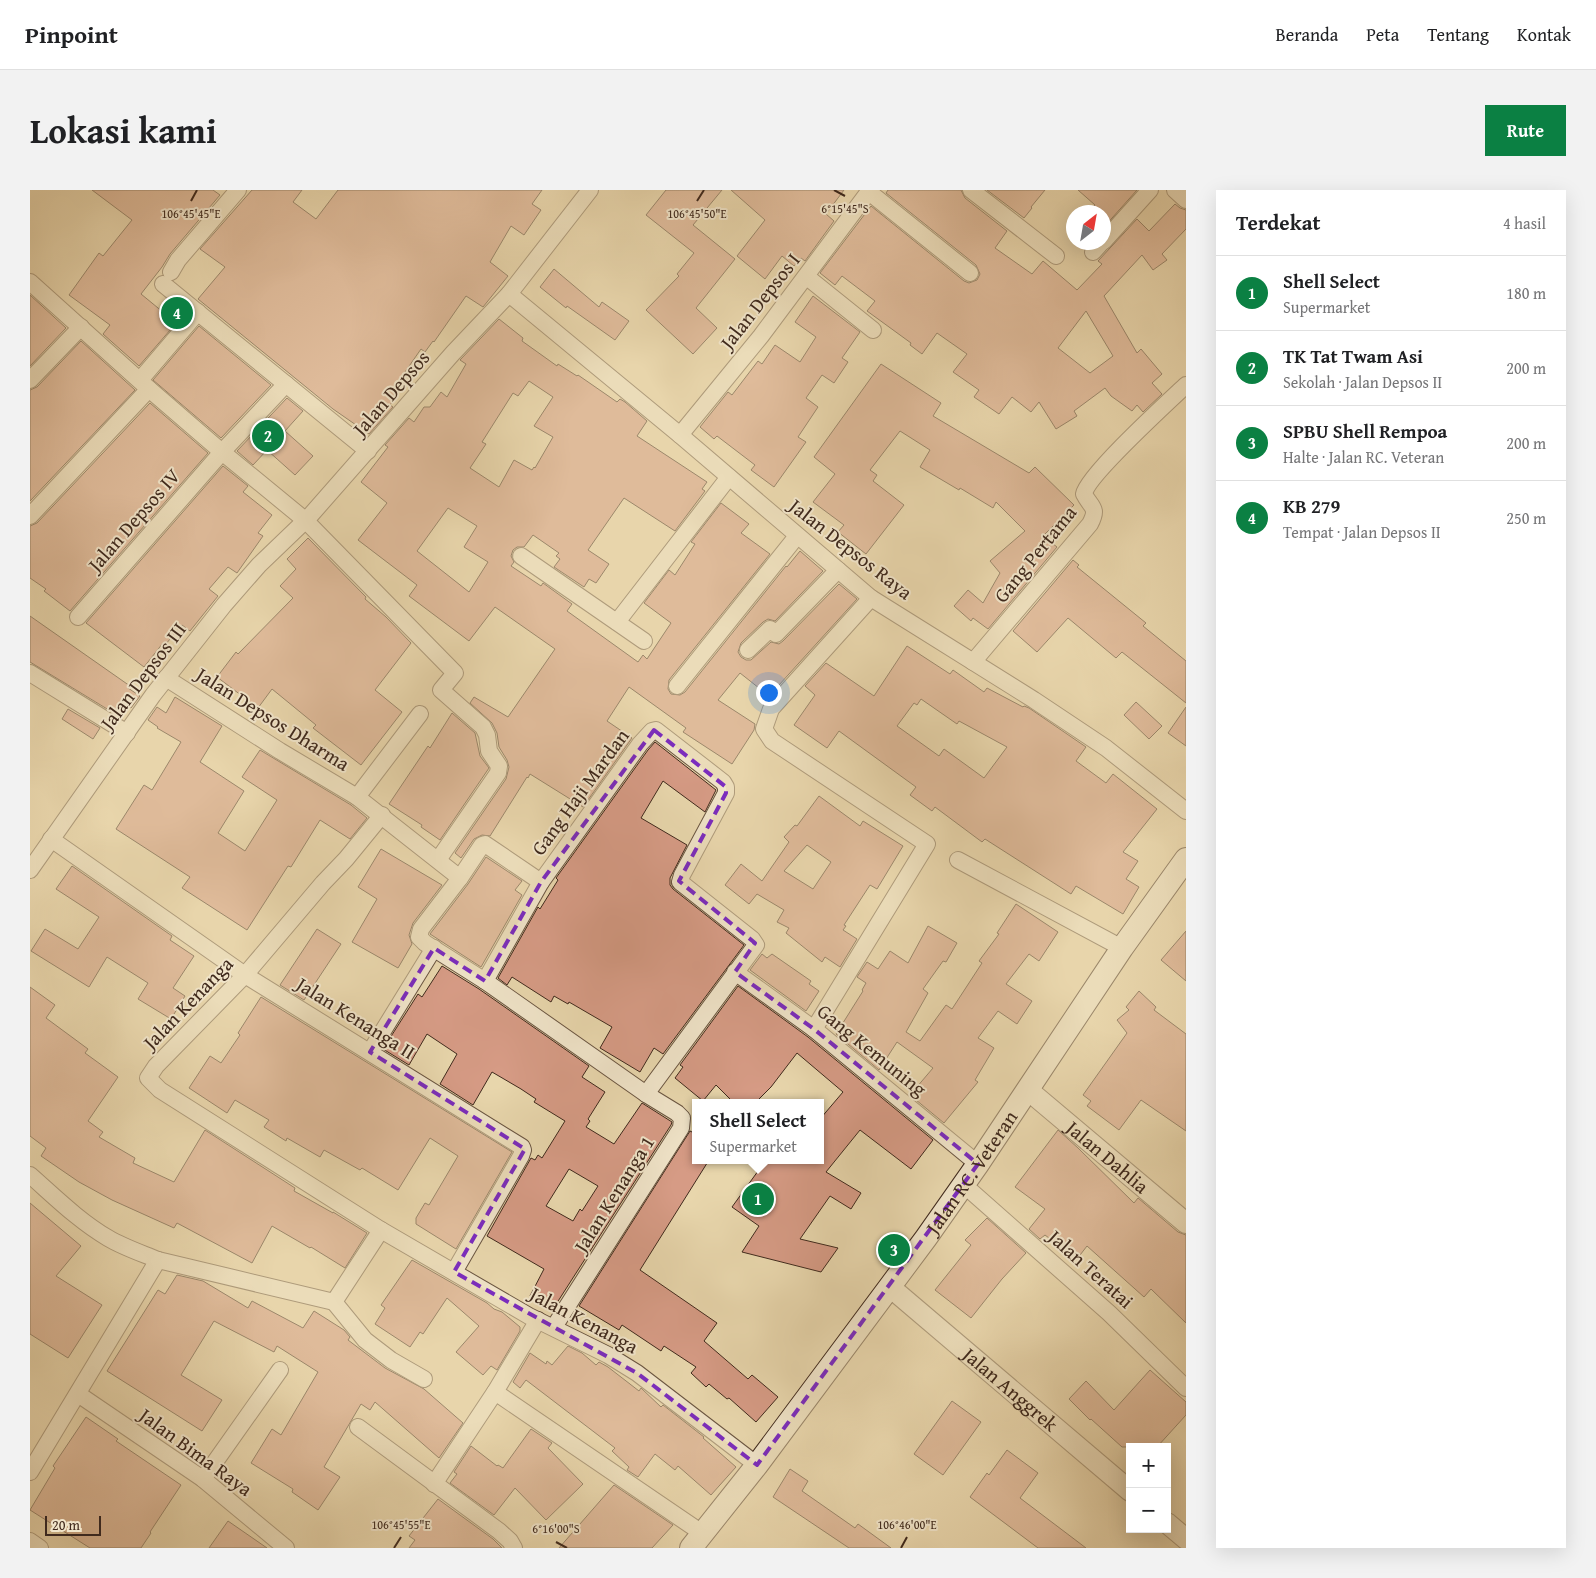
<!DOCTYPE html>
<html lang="id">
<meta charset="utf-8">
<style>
body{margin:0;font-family:"Gentium Book Plus",serif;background:#f2f2f2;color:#202124}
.controls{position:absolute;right:15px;bottom:15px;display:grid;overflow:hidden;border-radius:0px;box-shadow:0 5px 20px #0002}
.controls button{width:45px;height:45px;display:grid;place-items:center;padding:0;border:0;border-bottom:1px solid #e0e0e0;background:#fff;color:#202124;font:25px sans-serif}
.compass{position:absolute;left:1036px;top:15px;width:45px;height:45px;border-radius:50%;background:#fff;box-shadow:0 5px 20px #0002;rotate:31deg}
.scale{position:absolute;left:15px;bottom:12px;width:56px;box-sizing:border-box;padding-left:5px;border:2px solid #402a1d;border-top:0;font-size:14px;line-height:18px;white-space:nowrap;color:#402a1d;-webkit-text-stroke:4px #f0e4c9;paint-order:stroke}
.you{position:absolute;left:738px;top:502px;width:18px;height:18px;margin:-12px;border:4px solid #fff;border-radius:50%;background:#1a73e8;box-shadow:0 0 0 8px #1a73e833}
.badge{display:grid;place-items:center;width:32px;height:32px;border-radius:50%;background:#0b8043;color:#fff;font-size:16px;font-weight:700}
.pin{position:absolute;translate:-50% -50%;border:2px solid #fff;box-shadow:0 1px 5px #0006}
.popup{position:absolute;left:662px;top:909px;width:132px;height:65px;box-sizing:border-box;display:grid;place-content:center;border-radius:0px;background:#fff;filter:drop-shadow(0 1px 4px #0005);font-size:16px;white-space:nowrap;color:#757577}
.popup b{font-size:19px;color:#202124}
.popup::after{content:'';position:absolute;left:50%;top:100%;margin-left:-10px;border:10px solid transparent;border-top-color:#fff}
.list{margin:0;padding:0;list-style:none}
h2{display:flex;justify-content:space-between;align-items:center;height:65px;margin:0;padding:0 20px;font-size:21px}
h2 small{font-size:16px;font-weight:400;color:#757577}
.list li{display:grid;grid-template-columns:32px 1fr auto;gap:15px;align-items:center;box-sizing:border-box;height:75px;padding:0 20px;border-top:1px solid #e0e0e0}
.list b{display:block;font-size:19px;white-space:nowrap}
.list p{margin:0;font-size:16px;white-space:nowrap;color:#757577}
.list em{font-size:16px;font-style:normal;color:#757577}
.map{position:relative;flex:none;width:1156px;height:1358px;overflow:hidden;border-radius:0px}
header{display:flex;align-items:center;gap:30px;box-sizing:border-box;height:70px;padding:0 25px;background:#fff;border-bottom:1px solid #e0e0e0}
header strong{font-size:24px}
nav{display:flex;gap:28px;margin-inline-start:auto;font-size:18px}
.intro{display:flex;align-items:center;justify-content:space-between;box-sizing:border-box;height:120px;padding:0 30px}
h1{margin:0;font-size:35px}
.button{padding:12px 22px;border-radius:0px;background:#0b8043;color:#fff;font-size:18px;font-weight:700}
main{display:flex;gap:30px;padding:0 30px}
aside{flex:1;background:#fff;border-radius:0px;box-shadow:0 5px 20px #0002}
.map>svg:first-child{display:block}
</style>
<header>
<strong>Pinpoint</strong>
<nav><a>Beranda</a><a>Peta</a><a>Tentang</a><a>Kontak</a></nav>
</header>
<div class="intro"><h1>Lokasi kami</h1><a class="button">Rute</a></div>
<main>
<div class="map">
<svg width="1156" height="1358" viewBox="0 0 1156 1358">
<rect width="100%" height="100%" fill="#e8d6ac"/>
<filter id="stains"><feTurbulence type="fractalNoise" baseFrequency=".004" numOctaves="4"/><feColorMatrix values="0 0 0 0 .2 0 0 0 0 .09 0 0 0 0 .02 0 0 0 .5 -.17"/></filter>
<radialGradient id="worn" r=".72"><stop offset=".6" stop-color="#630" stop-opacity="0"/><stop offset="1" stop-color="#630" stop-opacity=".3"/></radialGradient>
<g fill="#d69b85" stroke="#402a1d" fill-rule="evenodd">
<path d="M62 0H183L190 5 140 64 132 77 111 104 139 127 145 117 154 124 109 176 73 144 80 135 39 105 69 63 73 66 102 30Z"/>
<path d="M222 0H272L263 12 286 29 308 0H512L502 14 511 20 494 45 481 36 460 72 478 86 453 117 436 106 404 152 403 151 395 162 391 159 366 195 372 198 360 215 363 217 339 244 303 219 168 109 195 77 170 59Z"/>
<path d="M636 0H692L663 35 705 69 666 118 687 138 663 164 616 120 649 86 647 84 664 63 616 25Z"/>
<path d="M701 0H814L796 24 804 31 775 71 771 68 764 76 752 66 735 89 707 66 735 30Z"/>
<path d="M858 0H931L935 8 977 41 965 58 1002 84 1013 71 1047 100 1072 74 1068 71 1107 29 1119 41 1145 14 1150 18 1156 20V39L1132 64 1137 70 1123 80 1112 65 1074 106 1107 163 1111 159 1132 184 1122 193 1132 204 1113 222 1107 215 1102 221 1081 206 1075 198 1044 221 1047 226 1026 239 1009 212 1001 222 982 207 969 224 944 207 949 200 923 182 937 164 907 143 892 164 880 155 881 153 837 121 845 111 812 86 805 95 790 83 841 16 934 91 939 93 947 90 950 84 946 75 856 3ZM1056 121 1083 166 1060 183 1028 158Z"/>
<path d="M957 0H1015L1001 17 1002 18 994 28Z"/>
<path d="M1048 0H1107L1074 37V22H1058L1065 15Z"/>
<path d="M524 79 569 117 572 112 599 131 585 150 537 116 536 118 510 97Z"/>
<path d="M0 105 36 138 0 176Z"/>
<path d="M783 106 830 142 812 168 818 172 804 193 792 185 776 208 788 217 768 247 776 252 744 297 721 280 725 275 687 246 684 249 670 237 698 202 702 205 728 171 732 174 745 155 770 172 786 147 765 132Z"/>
<path d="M469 129 493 148 492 151 527 176 528 174 547 186 548 185 587 212 590 209 595 212 617 231 607 246 677 292 672 299 675 301 645 341 594 308 558 360 579 374 566 393 559 389 554 397 524 377 530 369 526 366 529 363 503 345 494 357H487L483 360 481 366 484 372 481 376 511 396 513 393 542 414 537 421 608 472 613 465 617 469 641 433 614 413 639 380 645 385 665 354 661 352 691 313 719 334 711 343 740 364 639 490 638 499 641 504 650 505 655 502 756 376 757 377 770 361 793 381 745 431 738 429 733 432 711 453 708 462 711 467 716 470H721L741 452 749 454 753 451 809 394 827 409 739 506 710 483 688 510 725 534 724 540 702 574 653 542 656 538 599 497 577 531 602 548 553 617 500 584 498 588 497 587 460 646 452 645 444 649 431 668 425 663 476 589 479 577 477 570 469 557 467 543 462 533 440 513 444 507 478 527 525 459 465 417 439 451 379 406 387 395 328 350 357 313 331 292 358 257 355 255 379 228 384 232 394 217H400L411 202 417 207 436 174 430 170ZM499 191 523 207 504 236 523 247 505 278 504 277 502 280 484 270 469 297 440 278 456 254 452 252 483 203 488 206ZM418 318 447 336 434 357 458 372 439 402 387 361Z"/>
<path d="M169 136 241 195 191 248 123 190Z"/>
<path d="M51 151 105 200 0 311V200L7 197Z"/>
<path d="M851 174 911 213 903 226 999 283 1005 277 1044 315 1013 346 1027 357 958 439 943 428 941 431 924 416 938 400 953 413 970 383 960 371 995 341 966 312 963 318 930 298 929 300 890 277 900 260 870 241 840 280 847 285 843 291 874 315 836 364 808 342 814 335 783 312 805 284 784 267Z"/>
<path d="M257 208 273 221 255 241 283 266 265 285 237 260 223 275 207 261Z"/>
<path d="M120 213 178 263 40 421 14 401 16 399 0 388V336L7 333Z"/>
<path d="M193 276 218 296 213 302 242 325 228 343 233 346 207 383 198 377 179 399 188 406 160 441 152 435 135 455 133 453 114 477 56 433Z"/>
<path d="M278 348 336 407 335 409 356 427 381 453 345 500 372 522 331 575 283 538 286 535 242 499 228 518 187 487 206 462 208 464 263 408 250 396 266 379 257 369Z"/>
<path d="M1043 370 1049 375 1047 377 1116 433 1113 436 1156 471V513L1092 462 1086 468 1038 428 1007 462 983 441Z"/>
<path d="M0 426 100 496 98 498 110 506 101 518 95 514 87 525 0 472Z"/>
<path d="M877 456 920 484 923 480 954 502 957 498 993 517 994 516 999 518 1056 557 1046 571 1076 593 1083 584 1127 619 1093 662 1108 671 1096 689 1109 697 1093 724 1046 696 1041 704 955 649 952 652 905 617 902 621 880 605 886 597 809 541 797 558 764 535 785 505 775 496 796 473 844 506ZM891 509 927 534 929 531 977 557 954 588 914 559 909 566 867 536 884 513 887 515Z"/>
<path d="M145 507 192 536 170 572 214 601 188 643 215 661 247 610 212 587 230 560 321 615 337 628 320 649 290 630 261 677 258 676 217 740 152 698 160 687 86 639 114 595 122 600 151 552 127 538 128 537 118 530 127 517 136 523Z"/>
<path d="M1106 512 1132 536 1119 549 1094 525Z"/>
<path d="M1156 517V556L1138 543Z"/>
<path d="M38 519 70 538 63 549 32 529Z"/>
<path d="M422 523 445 543 450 566 459 578 410 650 391 637 392 635 359 614 398 556 400 558Z"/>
<path d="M625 552 686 600 675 622 633 591 611 628 657 655 640 688V695L643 699 714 755 633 864 624 858 610 882 570 858 582 837 539 812 538 814 524 806 521 812 482 787 477 795 468 788 508 717 510 719 528 690 526 688 618 560Z"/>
<path d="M789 606 830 636 833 631 873 656 847 699 840 695 814 735 816 736 813 740 827 749 810 777 795 767 792 772 756 743 759 738 747 732 754 720 727 704 719 714 695 695 711 674 732 691 759 652 754 647 765 635 767 636ZM777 655 801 672 783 699 754 681Z"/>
<path d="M351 659 412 695 383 733 379 745 382 754 368 778 322 752 347 709 328 697Z"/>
<path d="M456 667 492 691 485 700 492 705 451 777 400 744 438 694Z"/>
<path d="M42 676 142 746 140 750 164 766 143 798 155 806 141 829 108 809 118 793 77 767 59 797 1 761 15 739 48 759 69 727 26 699Z"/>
<path d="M986 714 1028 742 1009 771 999 764 976 794 1002 811 987 834 968 821 948 848 964 858 945 890 948 892 914 933 880 905 903 878 867 852 849 880 806 844 833 801 832 800 836 793 827 787 837 772 848 779 860 761 878 773 898 736 927 753 916 772 913 771 893 799 898 803 876 842 890 851 916 815 922 819 952 773 949 771 969 744 967 743Z"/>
<path d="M287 739 311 754 274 810 250 795Z"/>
<path d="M1156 741V791L1131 770Z"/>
<path d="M732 764 737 768 742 764 781 791 779 794 789 801 776 821 720 780Z"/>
<path d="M412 776 449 799 559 876 552 887 575 902 558 929 560 931 556 937 584 954 612 913 642 932 641 935 523 1119 500 1106 514 1079 457 1046 501 968 505 970 508 965 512 968 535 931 504 912 506 909 491 899 462 882 443 915 410 894 427 864 397 844 379 875 353 859 388 804 392 807ZM539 979 568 996 552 1021 550 1019 543 1031 516 1016Z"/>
<path d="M708 796 778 847 903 950 881 979 830 940 796 982 831 1003 821 1019 800 1006 770 1049 808 1058 791 1082 712 1062 729 1036 702 1017 736 970H790V929L813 902 767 863 741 897 725 913H704L686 895 673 911 645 888 653 877 650 875Z"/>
<path d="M0 797 25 815 16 828 58 859 55 863 88 887 58 931 73 942 69 947 105 968 103 973 144 992 175 940 265 998 264 1001 303 1023V1022L337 1043 315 1078 281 1057 280 1058 242 1036 222 1073 147 1033 144 1038 82 1010 49 992 11 966 16 958 0 946Z"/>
<path d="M1109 801 1126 817 1124 820 1156 844V941L1111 910 1089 940 1057 916 1061 911 1053 905 1097 843 1087 830 1099 820 1096 817Z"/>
<path d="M231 807 482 962 426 1059 386 1034V1028L395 1013 399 1015 428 966 400 948 368 1000 332 978 330 980 294 960 290 967 257 948 256 951 234 937 239 930 205 910 197 923 159 898 180 866 191 873 210 845 208 843Z"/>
<path d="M1028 940 1048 958 1104 1013 1108 1008 1148 1042 1156 1045V1133L1121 1099 1114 1107 1057 1056 1047 1069 1015 1045 1010 1049 999 1039 1015 1019 985 997Z"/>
<path d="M660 941 666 944V970H679L610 1080 687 1133 674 1151 718 1189 722 1185 748 1207 726 1232 699 1208 697 1209 679 1194 676 1197 661 1183 666 1177 634 1156 631 1161 592 1135 589 1140 549 1116Z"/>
<path d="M0 1013 51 1056 26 1086 72 1115 38 1168 0 1144Z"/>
<path d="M957 1028 996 1063 972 1089 941 1128 905 1100 941 1055 935 1050Z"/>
<path d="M382 1070 457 1113 464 1119 472 1122 490 1137V1141L467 1180 461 1176 453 1185 426 1162 449 1136 417 1108 393 1144 390 1142 380 1157 345 1134 355 1118 351 1115Z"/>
<path d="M147 1085 173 1091 218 1118 222 1111 273 1138 284 1121 314 1140 320 1147 318 1150 355 1178 394 1199 433 1233 409 1268 345 1212 340 1220 331 1214 294 1277 310 1287 288 1320 262 1302 263 1299 221 1273 242 1239 251 1245 288 1182 247 1156 244 1162 184 1131 151 1185 192 1210 172 1241 77 1181 128 1100 135 1104Z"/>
<path d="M538 1156 552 1163 566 1175 569 1172 578 1177 609 1201 611 1198 631 1217 633 1215 674 1247 673 1248 706 1277 681 1305 648 1276 645 1280 625 1264 608 1287 597 1280 599 1277 582 1261 585 1258 496 1190 490 1198 483 1192 500 1163 516 1174 517 1171 522 1175Z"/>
<path d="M1120 1180 1156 1212V1225L1127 1257H1092L1061 1229 1060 1230 1039 1209 1056 1191 1084 1220Z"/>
<path d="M922 1211 951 1232 913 1285 884 1264Z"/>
<path d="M56 1227 88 1249 86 1251 151 1295 120 1342 121 1343 111 1358H60L0 1320 25 1278 23 1276Z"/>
<path d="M501 1239 522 1253 518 1258 553 1294 516 1330 485 1298 464 1325 420 1293 427 1284 424 1282 441 1256 467 1276 468 1275 473 1278Z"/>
<path d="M977 1260 1008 1283 990 1308 1056 1358H1008L940 1307 957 1283 959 1285Z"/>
<path d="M760 1279 778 1291 772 1301 825 1338 828 1334 861 1358H819L743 1307Z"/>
<path d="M584 1295 643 1335 622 1358H529Z"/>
<path d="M408 1309 463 1349 472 1358H379L385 1350 379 1346Z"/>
<path d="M198 1331 237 1358H179Z"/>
</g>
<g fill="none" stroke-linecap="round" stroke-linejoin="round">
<defs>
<g id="minor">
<path d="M941 0 1026 66"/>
<path d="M1145 0 1156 10"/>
<path d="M839 2 940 83"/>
<path d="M1074 51 1120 0"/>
<path d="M1063 62 1072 52"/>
<path d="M141 82 148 70 208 0"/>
<path d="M777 87 843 140"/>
<path d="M0 92 119 199 192 262 275 330 425 483 411 500 453 537 457 545 459 561 469 576 468 583 408 670"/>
<path d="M133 94 338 261"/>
<path d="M479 104 650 245 841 408 1004 510 1076 558 1156 621"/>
<path d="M0 190 51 137"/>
<path d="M110 190 168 122"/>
<path d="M650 245 731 146 840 0"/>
<path d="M0 326 119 199"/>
<path d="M491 366 614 451"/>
<path d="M48 427 192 262 256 194"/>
<path d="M587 432 699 287"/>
<path d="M718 460 740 439 746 444 808 380"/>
<path d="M943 472 1060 334C1069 317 1061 318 1054 304 1057 286 1138 212 1156 195"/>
<path d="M0 483 97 543"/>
<path d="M136 488 250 561 327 607 430 688 452 655 455 654 511 692 455 791 616 904 647 923 652 928 651 938 524 1137"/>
<path d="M647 496 767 346"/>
<path d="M327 607 390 524"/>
<path d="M352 625 316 669 293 693 215 785 126 876 118 888 130 900 351 1040 499 1126 578 1165 607 1183 727 1275"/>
<path d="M21 649 215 785 492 957 493 960 491 966 424 1082"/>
<path d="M928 670 1092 758"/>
<path d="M0 680 123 505 194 415 229 375 279 327 423 163 479 104 560 0"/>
<path d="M430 688 391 739 389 747 395 753 455 791"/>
<path d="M511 692 610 554 622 541 626 540 693 592 696 597V603L652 685 650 692 722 749 726 755 616 904"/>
<path d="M705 782 784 839 948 974"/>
<path d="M784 839 897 654 742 551 734 539 741 519 841 408"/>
<path d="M340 862 404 758"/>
<path d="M0 985C25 1007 49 1031 78 1048 93 1057 111 1063 128 1070L304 1112 351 1040"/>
<path d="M934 995 1079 1123 1156 1198"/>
<path d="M304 1112 335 1150 361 1170 394 1189"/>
<path d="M465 1202 508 1130"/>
<path d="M48 1204 173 1289 256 1358"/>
<path d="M328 1237 469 1341 480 1351 484 1358"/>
<path d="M0 1282 128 1070"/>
<path d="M173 1289 250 1180"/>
<path d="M404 1294 465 1202 672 1343"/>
<path d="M0 1351 10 1358"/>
</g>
<g id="tertiary">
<path id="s1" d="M998 900 1156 1033"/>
<path id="s2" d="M860 1097 1100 1301"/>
<path d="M1137 1333 1156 1349"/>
</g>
<g id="secondary">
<path id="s3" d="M661 1358 727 1275 896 1048 948 974 1092 758 1156 669"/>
</g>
</defs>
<use href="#minor" stroke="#6a5541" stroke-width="18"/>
<use href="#tertiary" stroke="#6a5541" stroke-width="22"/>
<use href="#secondary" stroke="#402a1d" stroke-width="24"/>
<use href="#minor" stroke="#f0e4c9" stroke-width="16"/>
<use href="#tertiary" stroke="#f0e4c9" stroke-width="20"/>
<use href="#secondary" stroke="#f0e4c9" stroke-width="22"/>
</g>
<path d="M0 0H1156V1358H0ZM624 540 696 597V603L649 691 725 753 705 782 784 839 948 974 727 1275 607 1183 424 1082 495 959 340 862 404 758 455 791 511 692Z" fill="#e8d6ac" fill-opacity=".55" fill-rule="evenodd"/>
<path fill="none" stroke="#7b2cbf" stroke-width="4" stroke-dasharray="10 6" stroke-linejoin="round" d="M624 540 696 597V603L649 691 725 753 705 782 784 839 948 974 727 1275 607 1183 424 1082 495 959 340 862 404 758 455 791 511 692Z"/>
<path fill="none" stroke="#402a1d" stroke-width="2" d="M804 0 815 6M161 11 167 0M667 11 674 0M526 1352 537 1358M364 1358 371 1347M871 1358 877 1347"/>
<g text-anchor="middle" stroke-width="4" stroke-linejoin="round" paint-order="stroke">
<g font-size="20" fill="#402a1d" stroke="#f0e4c9">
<text transform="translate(730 111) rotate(-52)" y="7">Jalan Depsos I</text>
<text transform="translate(361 203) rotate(-49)" y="7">Jalan Depsos</text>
<text transform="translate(104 330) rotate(-49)" y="7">Jalan Depsos IV</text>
<text transform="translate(821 359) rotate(38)" y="7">Jalan Depsos Raya</text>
<text transform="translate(1005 364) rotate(-51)" y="7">Gang Pertama</text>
<text transform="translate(113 486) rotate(-53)" y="7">Jalan Depsos III</text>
<text transform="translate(243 529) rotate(32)" y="7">Jalan Depsos Dharma</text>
<text transform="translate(550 602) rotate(-54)" y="7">Gang Haji Mardan</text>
<text transform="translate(158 813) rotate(-46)" y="7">Jalan Kenanga</text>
<text transform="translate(326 828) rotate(32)" y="7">Jalan Kenanga II</text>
<text transform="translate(842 860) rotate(39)" y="7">Gang Kemuning</text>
<text dy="7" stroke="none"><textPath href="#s1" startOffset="104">Jalan Dahlia</textPath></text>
<text dy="7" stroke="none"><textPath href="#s3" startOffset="469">Jalan RC. Veteran</textPath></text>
<text transform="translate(584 1004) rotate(-58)" y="7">Jalan Kenanga 1</text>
<text transform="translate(1061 1079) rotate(42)" y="7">Jalan Teratai</text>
<text transform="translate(554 1130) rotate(28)" y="7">Jalan Kenanga</text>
<text dy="7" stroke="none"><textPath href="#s2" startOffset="158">Jalan Anggrek</textPath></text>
<text transform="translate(166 1262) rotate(36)" y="7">Jalan Bima Raya</text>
</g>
</g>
<g font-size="12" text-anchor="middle" fill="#402a1d" stroke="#f0e4c9" stroke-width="4" stroke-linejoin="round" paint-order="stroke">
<text x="815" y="23">6°15'45"S</text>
<text x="161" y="28">106°45'45"E</text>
<text x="667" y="28">106°45'50"E</text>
<text x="371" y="1339">106°45'55"E</text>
<text x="877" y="1339">106°46'00"E</text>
<text x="526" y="1343">6°16'00"S</text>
</g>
<rect width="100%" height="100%" filter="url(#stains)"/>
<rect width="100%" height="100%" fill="url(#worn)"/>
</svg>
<div class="controls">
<button>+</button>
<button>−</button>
</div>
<svg class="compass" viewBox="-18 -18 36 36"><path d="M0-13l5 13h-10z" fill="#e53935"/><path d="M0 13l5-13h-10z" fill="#757577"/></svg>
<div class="scale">20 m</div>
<div class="you"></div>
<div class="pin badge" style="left:728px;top:1009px">1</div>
<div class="popup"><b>Shell Select</b>Supermarket</div>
<div class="pin badge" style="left:238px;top:246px">2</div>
<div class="pin badge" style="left:864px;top:1060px">3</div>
<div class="pin badge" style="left:147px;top:123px">4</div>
</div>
<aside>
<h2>Terdekat<small>4 hasil</small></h2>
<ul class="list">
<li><span class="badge">1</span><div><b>Shell Select</b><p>Supermarket</p></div><em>180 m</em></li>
<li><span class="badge">2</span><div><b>TK Tat Twam Asi</b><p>Sekolah · Jalan Depsos II</p></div><em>200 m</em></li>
<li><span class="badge">3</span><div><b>SPBU Shell Rempoa</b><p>Halte · Jalan RC. Veteran</p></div><em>200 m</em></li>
<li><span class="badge">4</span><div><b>KB 279</b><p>Tempat · Jalan Depsos II</p></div><em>250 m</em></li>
</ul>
</aside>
</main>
